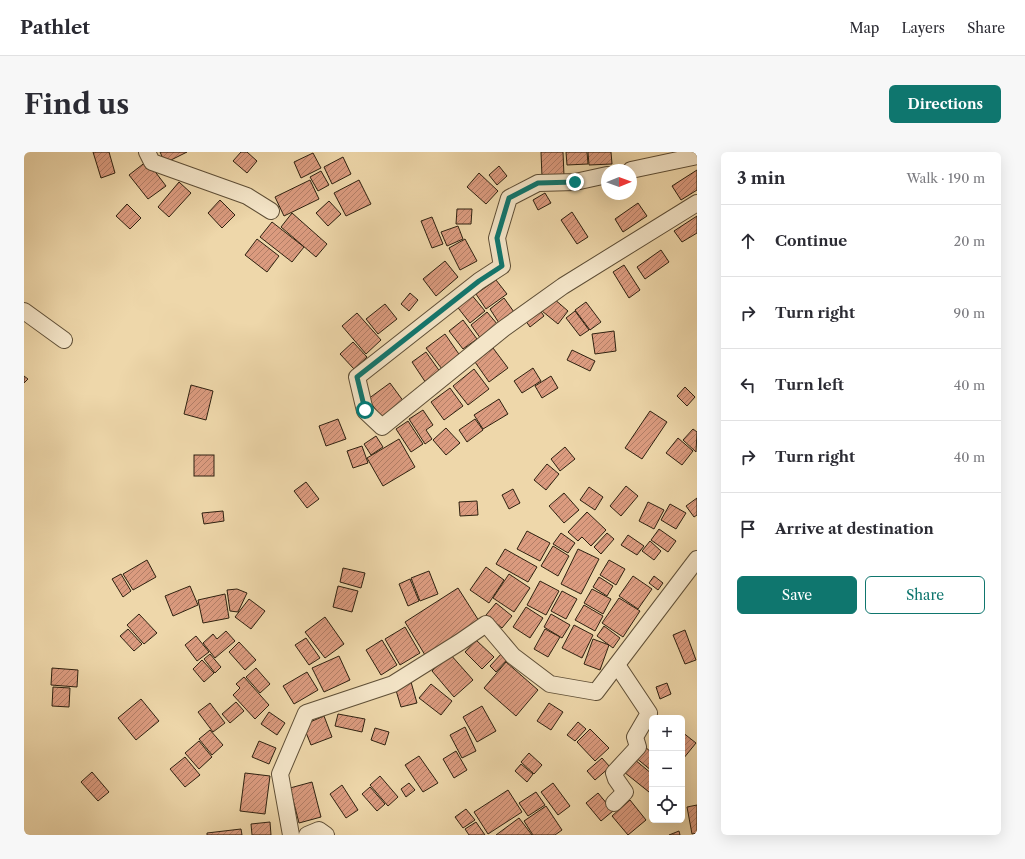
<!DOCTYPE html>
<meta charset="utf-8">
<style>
body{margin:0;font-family:"Libre Caslon Text",serif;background:#f7f7f7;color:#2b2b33}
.controls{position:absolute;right:12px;bottom:12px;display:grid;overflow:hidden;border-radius:6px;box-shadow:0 4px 16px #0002}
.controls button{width:36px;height:36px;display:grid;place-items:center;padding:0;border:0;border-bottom:1px solid #e1e1e2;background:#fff;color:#2b2b33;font:20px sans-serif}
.compass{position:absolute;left:577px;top:12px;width:36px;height:36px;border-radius:50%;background:#fff;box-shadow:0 4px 16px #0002;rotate:89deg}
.stop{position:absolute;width:12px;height:12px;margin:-9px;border:3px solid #0f766e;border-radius:50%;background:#fff}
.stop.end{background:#0f766e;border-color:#fff;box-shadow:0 1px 4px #0008}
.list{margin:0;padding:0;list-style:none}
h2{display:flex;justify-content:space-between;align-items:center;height:52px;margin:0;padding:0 16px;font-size:17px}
h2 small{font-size:13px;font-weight:400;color:#7c7c81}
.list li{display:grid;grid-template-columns:26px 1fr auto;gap:12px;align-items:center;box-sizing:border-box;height:72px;padding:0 16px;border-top:1px solid #e1e1e2}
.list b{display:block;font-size:15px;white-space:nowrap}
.list em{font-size:13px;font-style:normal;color:#7c7c81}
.actions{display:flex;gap:8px;padding:12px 16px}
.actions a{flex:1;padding:9px 0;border:1px solid #0f766e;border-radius:6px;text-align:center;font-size:14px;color:#0f766e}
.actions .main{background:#0f766e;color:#fff}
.icon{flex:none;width:22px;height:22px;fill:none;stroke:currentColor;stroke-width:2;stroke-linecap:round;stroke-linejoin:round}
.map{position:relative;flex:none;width:673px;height:683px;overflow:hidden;border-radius:6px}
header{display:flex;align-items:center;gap:24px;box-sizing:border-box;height:56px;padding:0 20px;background:#fff;border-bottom:1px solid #e1e1e2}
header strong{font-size:19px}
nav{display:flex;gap:22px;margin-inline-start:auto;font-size:14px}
.intro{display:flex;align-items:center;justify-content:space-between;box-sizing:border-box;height:96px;padding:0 24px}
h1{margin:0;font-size:28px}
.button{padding:10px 18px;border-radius:6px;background:#0f766e;color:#fff;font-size:14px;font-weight:700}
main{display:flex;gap:24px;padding:0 24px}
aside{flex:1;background:#fff;border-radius:6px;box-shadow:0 4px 16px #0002}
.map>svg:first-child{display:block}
</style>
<header>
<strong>Pathlet</strong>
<nav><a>Map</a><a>Layers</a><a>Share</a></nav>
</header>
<div class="intro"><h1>Find us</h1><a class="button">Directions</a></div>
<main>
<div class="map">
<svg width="673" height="683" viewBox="0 0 673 683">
<defs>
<pattern id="building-hatch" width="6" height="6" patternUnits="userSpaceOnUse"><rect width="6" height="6" fill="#db9b7f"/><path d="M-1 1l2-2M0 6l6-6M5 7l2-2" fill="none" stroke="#b27e67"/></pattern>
</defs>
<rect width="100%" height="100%" fill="#eed7aa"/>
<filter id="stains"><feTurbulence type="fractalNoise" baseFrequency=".005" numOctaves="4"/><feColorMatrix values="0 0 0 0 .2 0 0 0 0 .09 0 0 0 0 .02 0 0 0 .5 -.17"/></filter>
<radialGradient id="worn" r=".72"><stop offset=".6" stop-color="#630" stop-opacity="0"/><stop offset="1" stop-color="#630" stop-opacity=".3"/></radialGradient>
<g fill="url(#building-hatch)" stroke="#2e2110">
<path d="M69 0H85L91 21 77 26Z"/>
<path d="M136 0H163L141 11Z"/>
<path d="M217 0H223L233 9 223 21 209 9Z"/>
<path d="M517 0H539L540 24 518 25Z"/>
<path d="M542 0H563L564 12 543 13Z"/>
<path d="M564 0H587L588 12 565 13Z"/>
<path d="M289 1 297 16 277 26 270 10Z"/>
<path d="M319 5 327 22 308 32 300 15Z"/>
<path d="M123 9 142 34 124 47 105 23Z"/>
<path d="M475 14 483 24 473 33 465 23Z"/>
<path d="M673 18V38L657 48 648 34Z"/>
<path d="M297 19 305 33 294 39 286 25Z"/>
<path d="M455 21 474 39 462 52 443 35Z"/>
<path d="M286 28 295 47 260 64 251 45Z"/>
<path d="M335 28 347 52 322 64 310 41Z"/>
<path d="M155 30 167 41 145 65 134 55Z"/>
<path d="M521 41 527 51 514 58 509 48Z"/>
<path d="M196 48 211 63 198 76 184 61Z"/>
<path d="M305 49 317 62 304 74 292 61Z"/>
<path d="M614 51 623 64 599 80 591 67Z"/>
<path d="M103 52 117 66 106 77 92 64Z"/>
<path d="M433 57H448L447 72H432Z"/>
<path d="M548 60 564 85 553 92 537 68Z"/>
<path d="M268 61 303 92 292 105 257 75Z"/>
<path d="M673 64V81L658 90 650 79Z"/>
<path d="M408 65 419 92 408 96 397 69Z"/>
<path d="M248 70 280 95 268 110 236 85Z"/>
<path d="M434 74 439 87 423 94 417 80Z"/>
<path d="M233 87 255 104 243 120 221 103Z"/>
<path d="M441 87 453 109 436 118 425 96Z"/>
<path d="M637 98 645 110 621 127 613 115Z"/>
<path d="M421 109 434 125 412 144 399 127Z"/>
<path d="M600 113 616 138 605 146 589 120Z"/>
<path d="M472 128 483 142 462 157 452 142Z"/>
<path d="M386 141 394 148 385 159 377 152Z"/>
<path d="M446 141 461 159 446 171 431 152Z"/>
<path d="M480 146 490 160 475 171 466 157Z"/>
<path d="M529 146 544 159 534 172 518 159Z"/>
<path d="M562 150 577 170 566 178 551 158Z"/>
<path d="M361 152 373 167 354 182 342 167Z"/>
<path d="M513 154 520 164 506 175 499 165Z"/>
<path d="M551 159 565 178 556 184 542 166Z"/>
<path d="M463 160 474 173 457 187 447 173Z"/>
<path d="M333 161 357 188 342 202 318 174Z"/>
<path d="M439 168 453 187 439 197 425 179Z"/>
<path d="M590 179 592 199 571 202 568 182Z"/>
<path d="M421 182 439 208 421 221 402 196Z"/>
<path d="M329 190 343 205 330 217 316 202Z"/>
<path d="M469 196 484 216 465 230 451 210Z"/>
<path d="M548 198 571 209 566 219 543 208Z"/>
<path d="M402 200 419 224 404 234 388 210Z"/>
<path d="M509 216 517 229 498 241 490 229Z"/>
<path d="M450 217 465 237 444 253 429 234Z"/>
<path d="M0 224 4 227 0 231Z"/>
<path d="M527 224 534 236 518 246 511 234Z"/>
<path d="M366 231 380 250 358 266 344 247Z"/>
<path d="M167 233 189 239 182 268 160 262Z"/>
<path d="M661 235 671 245 663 254 653 244Z"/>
<path d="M426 236 439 254 420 268 407 250Z"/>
<path d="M475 247 484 262 459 277 450 263Z"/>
<path d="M399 258 409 273 402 278 408 287 401 292 385 267Z"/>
<path d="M626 259 643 270 618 307 601 296Z"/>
<path d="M314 267 322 287 302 294 295 274Z"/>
<path d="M451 267 459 278 443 290 435 278Z"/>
<path d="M384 269 399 292 387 300 372 277Z"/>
<path d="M422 276 436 291 422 303 409 288Z"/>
<path d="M669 277 673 280 672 300 659 288Z"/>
<path d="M352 284 359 295 347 303 340 292Z"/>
<path d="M654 286 669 299 658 313 642 301Z"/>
<path d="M375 287 391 315 359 334 343 306Z"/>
<path d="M338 294 344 311 329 316 323 299Z"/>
<path d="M541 295 551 307 536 319 527 307Z"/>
<rect x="170" y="303" width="20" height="21"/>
<path d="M523 312 535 322 522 338 510 328Z"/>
<path d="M282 330 295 347 283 356 270 339Z"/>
<path d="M602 334 614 344 597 364 586 354Z"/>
<path d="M565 335 579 345 571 358 556 348Z"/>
<path d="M489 337 496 351 485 357 478 343Z"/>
<path d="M540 341 555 358 540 371 525 354Z"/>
<path d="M673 346V363L670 365 662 354Z"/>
<path d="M453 349 454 363 436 364 435 350Z"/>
<path d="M624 350 640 358 630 377 615 369Z"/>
<path d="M646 352 662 361 652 377 637 368Z"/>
<path d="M199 359 200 369 180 372 178 361Z"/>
<path d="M563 360 582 378 567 394 558 385 554 389 544 380Z"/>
<path d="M635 377 652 389 644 400 627 388Z"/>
<path d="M503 379 526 391 516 409 493 397Z"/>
<path d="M537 381 551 391 544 401 529 392Z"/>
<path d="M583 381 590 387 577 402 570 395Z"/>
<path d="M604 383 620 394 613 403 597 393Z"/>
<path d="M626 389 637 399 630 408 618 399Z"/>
<path d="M529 394 545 404 534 424 517 414Z"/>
<path d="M481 397 513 415 504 430 472 412Z"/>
<path d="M554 397 575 407 557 442 537 432Z"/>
<path d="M123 408 132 425 109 438 99 422Z"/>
<path d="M585 408 601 417 592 433 576 423Z"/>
<path d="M462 415 480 428 465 451 446 438Z"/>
<path d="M319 416 341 421 337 436 316 430Z"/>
<path d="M405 419 414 442 396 449 387 426Z"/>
<path d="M97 422 107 439 99 445 88 427Z"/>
<path d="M485 422 506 436 490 460 469 446Z"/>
<path d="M609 424 628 437 614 457 595 444Z"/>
<path d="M630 424 639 431 634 438 625 431Z"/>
<path d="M575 425 589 434 583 444 569 435Z"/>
<path d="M386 427 395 449 384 454 375 432Z"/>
<path d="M516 429 535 439 522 463 503 453Z"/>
<path d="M166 434 174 453 149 464 141 444Z"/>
<path d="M314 434 334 439 328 460 309 455Z"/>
<path d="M434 436 455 469 401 503 381 470Z"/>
<path d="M213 437 223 441 214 460 206 459 203 438Z"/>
<path d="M568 437 587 447 579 462 560 451Z"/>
<path d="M538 439 553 447 542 467 527 459Z"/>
<path d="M201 442 205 466 179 471 174 448Z"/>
<path d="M595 446 616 459 599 485 578 471Z"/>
<path d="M225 447 241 459 227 477 211 465Z"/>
<path d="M472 451 488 464 478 476 462 463Z"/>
<path d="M560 453 579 464 571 479 551 468Z"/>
<path d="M502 455 519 466 506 486 489 475Z"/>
<path d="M115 462 133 481 120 492 103 473Z"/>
<path d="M527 462 546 473 538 486 520 475Z"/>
<path d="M301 465 320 492 301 506 281 480Z"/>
<path d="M550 473 569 483 558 506 538 496Z"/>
<path d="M580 474 596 486 589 496 573 484Z"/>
<path d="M381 475 396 501 376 513 361 487Z"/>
<path d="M104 477 118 492 110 499 96 484Z"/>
<path d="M521 477 536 485 524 505 510 497Z"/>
<path d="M661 478 672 508 661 512 649 483Z"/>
<path d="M202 479 211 489 191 506 179 491 189 482 193 487Z"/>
<path d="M172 484 185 500 173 509 161 493Z"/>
<path d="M282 486 296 506 285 513 271 493Z"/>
<path d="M569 487 585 493 576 518 560 512Z"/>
<path d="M358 488 373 513 357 523 342 498Z"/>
<path d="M452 488 470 505 458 517 441 500Z"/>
<path d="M215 490 232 508 221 518 205 500Z"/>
<path d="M478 501 484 507 472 520 466 514Z"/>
<path d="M186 502 197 515 191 521 180 507Z"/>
<path d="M426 502 449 528 430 545 408 519Z"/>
<path d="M315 504 326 528 300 540 288 516Z"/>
<path d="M178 508 190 521 180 530 169 517Z"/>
<path d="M482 510 514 538 492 564 460 536Z"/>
<path d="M28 516 54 518 53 535 27 533Z"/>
<path d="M232 516 246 532 236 541 222 525Z"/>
<path d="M283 520 294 538 270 552 259 534Z"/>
<path d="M220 525 245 553 231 567 209 543 216 536 212 532Z"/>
<path d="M387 530 393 551 377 555 371 535Z"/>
<path d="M643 531 647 542 636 547 632 535Z"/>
<path d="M407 532 428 549 417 563 395 546Z"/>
<path d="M29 535 46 536 45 555 28 554Z"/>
<path d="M117 547 135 569 112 588 94 566Z"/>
<path d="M212 550 220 559 206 571 198 562Z"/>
<path d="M186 551 201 571 189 580 174 560Z"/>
<path d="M525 551 539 560 527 578 513 569Z"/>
<path d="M458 554 472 579 453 590 439 565Z"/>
<path d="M245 560 261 571 253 583 237 572Z"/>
<path d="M314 562 341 567 338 580 311 574Z"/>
<path d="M300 564 308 585 287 593 279 573Z"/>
<path d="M554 570 562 577 551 589 543 583Z"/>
<path d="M441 575 452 599 438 606 426 583Z"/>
<path d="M351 576 365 580 361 593 347 588Z"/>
<path d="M566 577 585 596 571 609 553 590Z"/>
<path d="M186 578 199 593 188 603 175 587Z"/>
<path d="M658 580 672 591 659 607H658Z"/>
<path d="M175 589 188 605 175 617 161 601Z"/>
<path d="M235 589 252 596 245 612 228 605Z"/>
<path d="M620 594 628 601V619L611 605Z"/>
<path d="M432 599 443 618 430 626 419 607Z"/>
<path d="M505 601 518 613 510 622 497 610Z"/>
<path d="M395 604 414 631 399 640 381 613Z"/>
<path d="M161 605 176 623 161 635 146 617Z"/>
<path d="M578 606 586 615 571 628 563 619Z"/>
<path d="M610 607 628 622V636L625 640 600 620Z"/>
<path d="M497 612 509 622 503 630 491 619Z"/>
<path d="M68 620 85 640 74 649 57 630Z"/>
<path d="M221 621 246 624 241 662 216 659Z"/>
<path d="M356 624 374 645 364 654 346 633Z"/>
<path d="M288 630 297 665 275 671 266 636Z"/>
<path d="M385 631 391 638 382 645 377 637Z"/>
<path d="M529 631 546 654 534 663 517 640Z"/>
<path d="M318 633 334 658 322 666 306 642Z"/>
<path d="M346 635 361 652 353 659 338 642Z"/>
<path d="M484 638 498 660 464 682 450 660Z"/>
<path d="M512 640 521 653 504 664 495 651Z"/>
<path d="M574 641 589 659 577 669 562 651Z"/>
<path d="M606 648 622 668 604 683 588 664Z"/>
<path d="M673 653V681L668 682 663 655Z"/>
<path d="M522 654 538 678 531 683H509L500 669Z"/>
<path d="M442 657 451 668 439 676 431 665Z"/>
<path d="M495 666 508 683H472Z"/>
<path d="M246 670 247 683H228L227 672Z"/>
<path d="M452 670 461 683H445L441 677Z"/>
<path d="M217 677 218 683H183V681Z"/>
<path d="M655 679 656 683H645Z"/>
</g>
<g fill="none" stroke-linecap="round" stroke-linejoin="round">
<defs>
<g id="minor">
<path d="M123 0 128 10 223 44 247 59"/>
<path d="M607 18 673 4"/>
<path d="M583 23 551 30 514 31 485 46 473 86 478 114 455 129 333 225 341 259 358 275 479 177 539 134 673 51"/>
<path d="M0 159 40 188"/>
<path d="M590 651 601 640 592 627 590 621 614 595 611 585 625 561 593 513"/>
<path d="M267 683 256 622 282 561 369 532 436 490 462 472 489 504 526 532 572 540 673 407"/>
<path d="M283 683 295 678 302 683"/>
</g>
</defs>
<use href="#minor" stroke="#5e4e36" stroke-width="18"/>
<use href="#minor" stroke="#f4e5c8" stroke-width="16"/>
</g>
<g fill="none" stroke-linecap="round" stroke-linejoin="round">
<path stroke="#0f766e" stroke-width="5" d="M341 258 333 225 455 129 478 114 473 86 485 46 514 31 551 30"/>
</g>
<rect width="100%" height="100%" filter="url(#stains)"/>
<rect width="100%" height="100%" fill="url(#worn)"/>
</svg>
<div class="controls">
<button>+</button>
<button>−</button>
<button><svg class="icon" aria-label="locate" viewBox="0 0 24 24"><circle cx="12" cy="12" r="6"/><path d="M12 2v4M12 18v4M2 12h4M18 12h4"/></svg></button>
</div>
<svg class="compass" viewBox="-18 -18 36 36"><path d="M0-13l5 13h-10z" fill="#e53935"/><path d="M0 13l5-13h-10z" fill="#7c7c81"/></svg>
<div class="stop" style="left:341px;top:258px"></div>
<div class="stop end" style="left:551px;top:30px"></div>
</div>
<aside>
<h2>3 min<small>Walk · 190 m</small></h2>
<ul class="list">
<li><svg class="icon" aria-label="ahead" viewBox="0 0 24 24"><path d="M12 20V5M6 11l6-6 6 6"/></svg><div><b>Continue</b></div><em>20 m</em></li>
<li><svg class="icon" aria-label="right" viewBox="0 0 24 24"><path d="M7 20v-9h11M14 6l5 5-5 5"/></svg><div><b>Turn right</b></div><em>90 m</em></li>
<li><svg class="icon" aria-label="left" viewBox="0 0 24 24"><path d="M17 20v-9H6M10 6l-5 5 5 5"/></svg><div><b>Turn left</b></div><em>40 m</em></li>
<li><svg class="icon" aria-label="right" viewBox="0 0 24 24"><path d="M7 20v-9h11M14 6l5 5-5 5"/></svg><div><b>Turn right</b></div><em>40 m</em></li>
<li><svg class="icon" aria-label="arrive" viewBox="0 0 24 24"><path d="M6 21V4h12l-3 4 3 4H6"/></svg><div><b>Arrive at destination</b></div></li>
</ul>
<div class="actions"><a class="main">Save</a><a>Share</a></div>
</aside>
</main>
